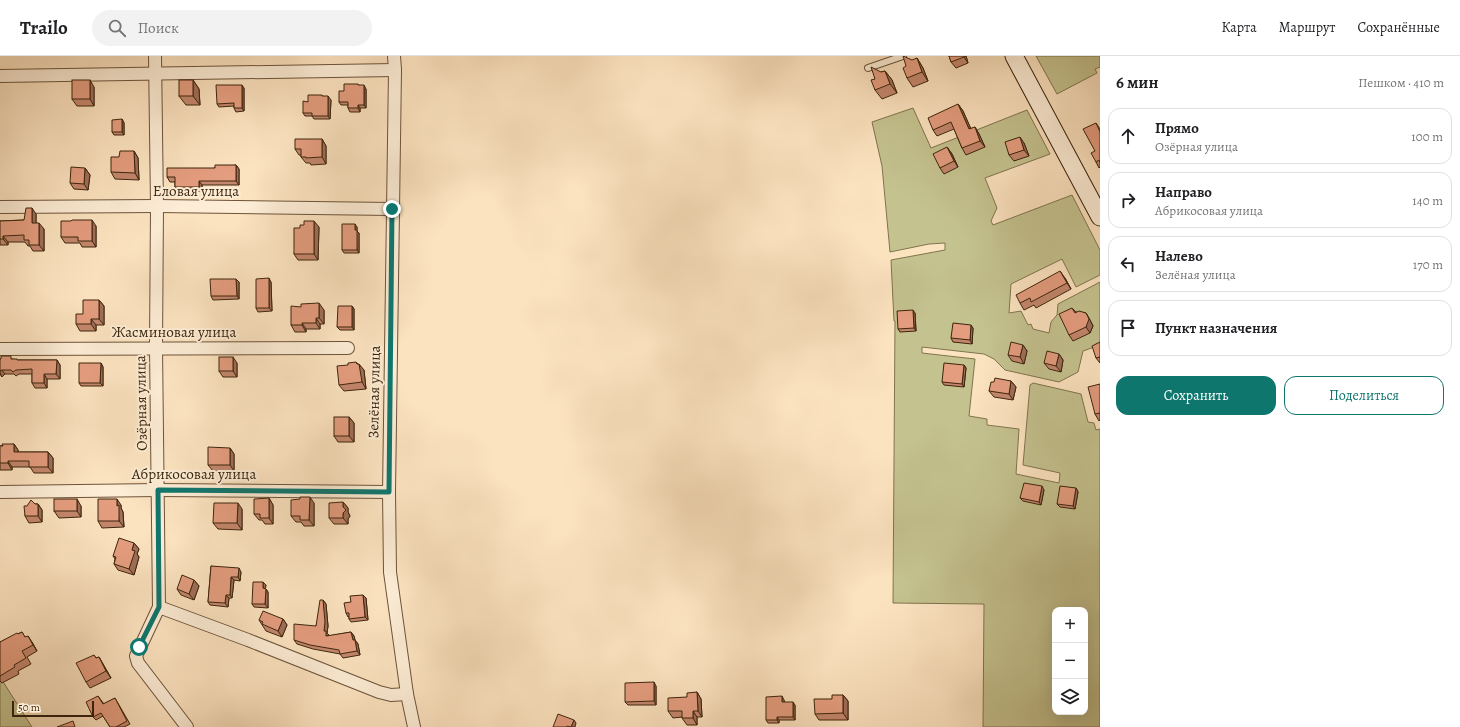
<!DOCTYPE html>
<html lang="ru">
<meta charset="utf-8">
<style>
body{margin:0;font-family:Alegreya,serif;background:#f2f2f2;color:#202124}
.controls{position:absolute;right:12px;bottom:12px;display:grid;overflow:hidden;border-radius:8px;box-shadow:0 4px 16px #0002}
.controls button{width:36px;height:36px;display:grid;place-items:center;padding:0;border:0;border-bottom:1px solid #e0e0e0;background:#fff;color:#202124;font:20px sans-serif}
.scale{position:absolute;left:12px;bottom:10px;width:82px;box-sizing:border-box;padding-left:4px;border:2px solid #3d250d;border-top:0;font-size:11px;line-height:14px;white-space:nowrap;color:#3d250d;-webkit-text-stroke:3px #fdedd6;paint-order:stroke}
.stop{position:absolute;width:12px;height:12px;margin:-9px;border:3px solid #0f766e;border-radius:50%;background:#fff}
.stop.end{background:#0f766e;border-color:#fff;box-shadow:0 1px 4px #0008}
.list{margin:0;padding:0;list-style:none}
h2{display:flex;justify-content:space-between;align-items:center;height:52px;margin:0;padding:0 16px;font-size:17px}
h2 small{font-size:13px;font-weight:400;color:#757577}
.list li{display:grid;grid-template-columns:26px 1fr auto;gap:12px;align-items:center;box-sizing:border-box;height:56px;margin:0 8px 8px;padding:0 8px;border:1px solid #e0e0e0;border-radius:12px}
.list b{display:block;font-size:15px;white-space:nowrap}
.list p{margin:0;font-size:13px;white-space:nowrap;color:#757577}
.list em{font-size:13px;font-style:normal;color:#757577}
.actions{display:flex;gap:8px;padding:12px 16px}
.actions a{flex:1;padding:9px 0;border:1px solid #0f766e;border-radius:12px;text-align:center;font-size:14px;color:#0f766e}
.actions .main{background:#0f766e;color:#fff}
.icon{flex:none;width:22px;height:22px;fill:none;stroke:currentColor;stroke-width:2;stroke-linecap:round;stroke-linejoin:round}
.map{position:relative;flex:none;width:1100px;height:671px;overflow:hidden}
header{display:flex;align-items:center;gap:24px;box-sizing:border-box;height:56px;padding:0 20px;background:#fff;border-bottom:1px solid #e0e0e0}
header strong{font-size:19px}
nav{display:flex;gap:22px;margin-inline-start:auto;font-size:14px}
.search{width:280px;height:36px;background:#f2f2f2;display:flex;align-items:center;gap:10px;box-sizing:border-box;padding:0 14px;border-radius:22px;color:#757577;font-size:15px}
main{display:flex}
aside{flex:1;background:#fff}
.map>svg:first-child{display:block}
</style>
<header>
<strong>Trailo</strong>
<div class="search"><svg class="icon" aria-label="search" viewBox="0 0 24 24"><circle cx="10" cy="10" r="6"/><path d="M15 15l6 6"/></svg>Поиск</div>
<nav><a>Карта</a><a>Маршрут</a><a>Сохранённые</a></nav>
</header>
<main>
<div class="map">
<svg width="1100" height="671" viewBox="0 0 1100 671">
<rect width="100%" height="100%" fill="#fce3c0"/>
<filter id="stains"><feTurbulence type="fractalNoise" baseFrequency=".005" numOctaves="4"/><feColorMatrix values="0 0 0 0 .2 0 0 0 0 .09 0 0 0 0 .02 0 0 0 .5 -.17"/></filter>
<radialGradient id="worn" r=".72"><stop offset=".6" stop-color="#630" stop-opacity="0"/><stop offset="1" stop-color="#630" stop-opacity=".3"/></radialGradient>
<g fill="#c4c28f" stroke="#80744e" fill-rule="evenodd">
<path d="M1036 0H1100V11L1095 13 1097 17 1057 38Z"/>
<path d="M913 52 931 92 1027 54 1050 98 985 122 997 152 991 165 993 169 1072 139 1100 194V219L1076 231 1062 203 1011 228 1009 257 1021 255 1028 269 1031 268 1033 273 1049 277 1051 266 1057 259 1058 248 1100 226V289L1083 295 1078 316 1059 326 1005 314 994 303 984 298 922 291V297L975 303 969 360 987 363V369L1019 373 1016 418 1059 427 1060 417 1023 409 1030 329 1033 327 1081 338 1088 366 1094 367 1096 374 1100 373V671H983L984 548 893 547 895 265H894L891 204 945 194V187L929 188 890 196 882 110 872 66ZM1055 554H1085V656H1055Z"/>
<path d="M0 621 32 671H0Z"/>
</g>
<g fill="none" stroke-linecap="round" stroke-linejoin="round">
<defs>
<path id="service" d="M868 12 903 0"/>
<g id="minor">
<path d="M155 0 157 150 156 292 159 551 136 600 138 607 187 671"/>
<path d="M394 0 395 14 389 436 390 516 407 638 414 671"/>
<path d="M0 20 395 14"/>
<path d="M0 151 157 150 392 153"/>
<path d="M0 293 348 292"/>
<path d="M0 436 158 434 389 436"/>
<path d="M159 551 248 584 379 636 391 639 407 638"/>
</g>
<path id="secondary" d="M1014 0 1100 161"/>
</defs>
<use href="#service" stroke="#6d543a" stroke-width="8"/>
<use href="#minor" stroke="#6d543a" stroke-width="14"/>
<use href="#secondary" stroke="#3d250d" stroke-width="19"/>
<use href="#service" stroke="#fdedd6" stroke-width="6"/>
<use href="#minor" stroke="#fdedd6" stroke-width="12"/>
<use href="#secondary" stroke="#fdedd6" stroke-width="17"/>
</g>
<g fill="#c4876d" stroke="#3d250d">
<path d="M949 0H966L968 7 956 12 951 6Z"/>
<path d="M917 2 923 12 928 25 913 31 907 22 906 10Z"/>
<path d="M885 15 892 24 897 37 882 43 875 34V23L881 16Z"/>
<path d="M193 24 199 33 200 49H186L179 40Z"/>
<path d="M359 29 366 33V52H360V56H350L348 52V49H341L339 46 344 35Z"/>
<path d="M94 31V50H77L72 43Z"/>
<path d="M244 32V55L236 56 234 52V50L219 51 217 48Z"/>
<path d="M323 40 331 44 330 63H314L312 60H305L303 57 308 46Z"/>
<path d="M958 48 963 55 971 73 975 71 979 78 985 91 966 99 962 92 954 73 937 80 933 74Z"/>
<path d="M122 63 124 67V79H114L112 76Z"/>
<path d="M1096 67 1100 73V111L1099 112 1096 106 1095 95Z"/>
<path d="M322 83 326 90V108L311 109 310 107H306L301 101V99H299L295 93Z"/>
<path d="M1024 87 1029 100 1014 105 1009 99Z"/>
<path d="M947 91 952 98 958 111 944 118 940 112Z"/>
<path d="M134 95 138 102 139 124 115 123 111 116Z"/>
<path d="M236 109 239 113V129H202V135H178L175 131V126H170L167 121 215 112Z"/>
<path d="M85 112 90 119 88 134 74 133 70 127Z"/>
<path d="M36 158V167L44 173V195H33L30 190H28L25 186H8V189H0V165L24 164Z"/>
<path d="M71 165 96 170V191H82L80 187H65L61 181Z"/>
<path d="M319 171 318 204H298L294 198 300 172Z"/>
<path d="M357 171V175L359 177V197H344L342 194Z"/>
<path d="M1065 222 1071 233 1036 252 1034 249 1024 254 1020 247Z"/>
<path d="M239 226V243L213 244 211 240Z"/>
<path d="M271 226 272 255 258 256 256 252Z"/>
<path d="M99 244 104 250V269H96V275H80L76 268 83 258Z"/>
<path d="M352 250 354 253V274H340L337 271Z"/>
<path d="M1072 252 1076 256 1086 257 1090 264 1093 270 1090 277 1073 285 1069 279Z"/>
<path d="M324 254V268H320V273H306V276H295L291 269Z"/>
<path d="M915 257 916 275 900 276 898 273Z"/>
<path d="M973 272 972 288 953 286 951 282Z"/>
<path d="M1100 286V307L1096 302Z"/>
<path d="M1023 289 1027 295 1024 308 1012 305 1008 299Z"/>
<path d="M1059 298 1063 304 1061 316 1049 313 1044 307Z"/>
<path d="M0 303H12L18 304H57L60 309V323H47V332H35L32 327V318H19L16 320 14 318H5L2 321 0 318Z"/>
<path d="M101 307 103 311V330H81L79 327Z"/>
<path d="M237 307V321H223L219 315Z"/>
<path d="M358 308 364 314 366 333 344 335 339 329Z"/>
<path d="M964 309 966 312 964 331 944 329 942 326Z"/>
<path d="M1011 325 1016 331 1013 344 994 341 989 335 994 326Z"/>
<path d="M1100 328V364L1099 365 1095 358Z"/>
<path d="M349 361 354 367V386H338L334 380Z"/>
<path d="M14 388 18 394V396H48L53 402V417H34L30 411H12V414H0V390Z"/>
<path d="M230 392 234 398V415H213L208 409Z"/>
<path d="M1076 432 1078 436 1075 453 1060 451 1057 448Z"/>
<path d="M1044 434 1041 449 1023 445 1020 442Z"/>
<path d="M269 442 273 449V468H265L262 464H259L254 458Z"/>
<path d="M343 446 348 452V456L350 460 348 463V468H334L329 462Z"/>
<path d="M314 447V470H304L301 466H296L291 460Z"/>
<path d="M35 448H38L42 454V466L29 467 25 460 27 450Z"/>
<path d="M121 449V452L123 456 124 471 102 472 98 465Z"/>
<path d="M81 450V461L59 462 54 455Z"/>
<path d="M242 453V474L218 473 213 467Z"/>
<path d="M134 487 139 493 137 498 139 501 134 519 118 514 114 508 115 503 113 500Z"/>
<path d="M211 510 241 516 240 525 234 524 232 542H229L228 551 210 549 208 546Z"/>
<path d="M194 524 199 530 194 544 181 539 177 533Z"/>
<path d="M263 526 266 529 265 532 268 536V552L254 551 252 548Z"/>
<path d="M363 539 366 542 368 564 351 566 349 563V560L348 561 346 557 351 546Z"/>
<path d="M323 544 326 548 328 570 327 577 329 580 351 576 354 580 355 584 358 588 360 599 343 602 340 598 313 593 297 588 294 584 316 570Z"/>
<path d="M283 563 287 569 282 581 266 575 259 564Z"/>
<path d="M22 576 25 581 32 586 37 595 27 601 31 608 18 615 19 618 2 627 0 625V586Z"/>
<path d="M94 599 96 602 99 601 111 622 90 632 86 626Z"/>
<path d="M656 630V649H628L625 646Z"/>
<path d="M697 636 701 643 702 661H697V669H687L682 662V661L673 662 668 655 687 641Z"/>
<path d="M843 639 848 645V664H819L815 658 832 643Z"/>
<path d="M98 640 104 648 115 642 130 668 124 671H110L103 660 96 664 93 661Z"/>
<path d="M784 644V646L795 649V664H779V667H768L766 664Z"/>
</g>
<g fill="#a06e59" stroke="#3d250d">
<path d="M964 0H966L968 7 964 1Z"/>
<path d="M917 2 923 12 928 25 922 16Z"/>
<path d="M885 15 892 24 897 37 890 28Z"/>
<path d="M90 24 94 31V50L90 43Z"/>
<path d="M193 24 199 33 200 49 193 40Z"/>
<path d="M242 29 244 32V55L242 52Z"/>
<path d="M364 29 366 33V52L364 49Z"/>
<path d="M328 40 331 44 330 63 328 60Z"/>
<path d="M958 48 963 55 974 80 969 73Z"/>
<path d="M358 49 360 52V56L358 52Z"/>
<path d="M122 63 124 67V79L122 76Z"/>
<path d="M975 71 979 78 985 91 980 85Z"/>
<path d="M1020 81 1024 87 1029 100 1024 94Z"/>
<path d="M322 83 326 90V108L322 101Z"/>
<path d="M947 91 952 98 958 111 954 105Z"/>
<path d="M134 95 138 102 139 124 135 117Z"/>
<path d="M236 109 239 113V129L236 125Z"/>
<path d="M85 112 90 119 88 134 84 128Z"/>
<path d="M199 125 202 129V135L199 131Z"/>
<path d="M32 152 36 158V173L32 167Z"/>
<path d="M92 164 96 170V191L92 185Z"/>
<path d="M314 165 319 171 318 204 314 198Z"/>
<path d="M39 167 44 173V195L39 189Z"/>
<path d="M355 168 357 171V175L359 177V197L357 194 355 174Z"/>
<path d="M3 180 8 186V189L3 183Z"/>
<path d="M1060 215 1065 222 1071 233 1067 227Z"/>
<path d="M269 222 271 226 272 255 269 252Z"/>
<path d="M236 223 239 226V243L237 240Z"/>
<path d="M99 244 104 250V269L99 263Z"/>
<path d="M319 247 324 254V268L319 262Z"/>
<path d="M352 250 354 253V274L352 271Z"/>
<path d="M913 254 915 257 916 275 914 272Z"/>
<path d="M1086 257 1090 264 1093 270 1090 277 1086 271Z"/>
<path d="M316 262 320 268V273L316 267Z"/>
<path d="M91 263 96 269V275L91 268Z"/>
<path d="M302 267 306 273V276L302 269Z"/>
<path d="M971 269 973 272 972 288 970 284Z"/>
<path d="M1023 289 1027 295 1024 308 1020 301Z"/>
<path d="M1059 298 1063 304 1061 316 1056 310Z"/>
<path d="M233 301 237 307V321L233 315Z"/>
<path d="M57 304 60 309V323L56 318Z"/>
<path d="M356 306 360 310 359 308 364 314 366 333 362 326Z"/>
<path d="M101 307 103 311V330L100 327Z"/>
<path d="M964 309 966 312 964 331 962 328Z"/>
<path d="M2 314 5 318 2 321 0 317V315Z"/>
<path d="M44 318 47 323V332L44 327Z"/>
<path d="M1011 325 1016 331 1013 344 1009 338Z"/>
<path d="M349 361 354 367V386L349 380Z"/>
<path d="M14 388 18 394V402L14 396Z"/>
<path d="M230 392 234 398V415L230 409Z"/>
<path d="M48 396 53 402V417L48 411Z"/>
<path d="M8 405 12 411V414L8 407Z"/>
<path d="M1042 430 1044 434 1041 449 1039 446Z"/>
<path d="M1076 432 1078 436 1075 453 1073 450Z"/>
<path d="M310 441 314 447V470L309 464Z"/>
<path d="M269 442 273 449V468L269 462Z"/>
<path d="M77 443 81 450V461L77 455Z"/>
<path d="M117 443 121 449V452L123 456 124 471 119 465 117 450Z"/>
<path d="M343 446 348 452V456L350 460 348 463V468L343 462Z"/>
<path d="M238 447 242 453V474L237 467Z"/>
<path d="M38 448 42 454V466L38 460Z"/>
<path d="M134 487 139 493 137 498 139 501 134 519 129 513 132 494Z"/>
<path d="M239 512 241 516 240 525 238 521Z"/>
<path d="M231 521 234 524 232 542 230 539Z"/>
<path d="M194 524 199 530 194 544 189 538Z"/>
<path d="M263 526 266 529 265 536 263 532Z"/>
<path d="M266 533 268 536V552L265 548Z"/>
<path d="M226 539 229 542 228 551 225 547Z"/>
<path d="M363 539 366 542 368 564 365 561Z"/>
<path d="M323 544 326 548 328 570 327 577 329 579 326 580 324 575Z"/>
<path d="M283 563 287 569 282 581 278 575Z"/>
<path d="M351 576 354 580 356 588 353 584Z"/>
<path d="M28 580 32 586 37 595 33 589Z"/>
<path d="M355 584 358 588 360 599 357 595Z"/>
<path d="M99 601 111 622 106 615Z"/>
<path d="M654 626 656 630V649L654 645Z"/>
<path d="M697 636 701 643 702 661 698 655Z"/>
<path d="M843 639 848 645V664L843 657Z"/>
<path d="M782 640 784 644 785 649 782 646Z"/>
<path d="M793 646 795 649V664L793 661Z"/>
<path d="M693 655 697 661V669L693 662Z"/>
<path d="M777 661 779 664V667L777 664Z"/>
<path d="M574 664 576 667 575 671H571Z"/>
</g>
<g fill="#e49d7f" stroke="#3d250d">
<path d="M903 0 912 4 917 2 922 16 907 22 903 12 906 10Z"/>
<path d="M949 0H964V1L951 6Z"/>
<path d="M871 11 881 16 885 15 890 28 875 34 871 24 875 23Z"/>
<rect x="72" y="24" width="18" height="19"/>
<rect x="179" y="24" width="14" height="16"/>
<path d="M344 28H358V29H364V49H358V52H348V46H339V35H344Z"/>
<path d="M216 29H242V52H234V47L217 48Z"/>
<path d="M308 39H322V40H328V60H312V57H303V45L308 46Z"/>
<path d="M958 48 969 73 975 71 980 85 962 92 951 66 933 74 928 62Z"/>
<path d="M122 63V76H112V64Z"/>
<path d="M1096 67 1100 76V106L1099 104 1096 106 1091 97 1095 95 1083 73Z"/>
<path d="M1020 81 1024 94 1009 99 1005 86Z"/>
<path d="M295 83H322V101L306 102V101H301V93H295Z"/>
<path d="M947 91 954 105 940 112 933 98Z"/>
<path d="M120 95H134L135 117 111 116V101H119Z"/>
<path d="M215 109H236V125H199V131H175V121H167V112H215Z"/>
<path d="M71 111 85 112 84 128 70 127Z"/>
<path d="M26 152H32V167H39V189H29V184H24V179L3 180V183H0V165L24 164Z"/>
<path d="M72 164H92V185H78V181H61V165H71Z"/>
<path d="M304 165H314V198H294V172H300V169H304Z"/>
<path d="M342 168H355V174H357V194H342Z"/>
<path d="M1060 215 1067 227 1031 246 1030 242 1020 247 1016 239Z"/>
<path d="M269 222V252H256V223Z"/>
<path d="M210 223H236L237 240H211Z"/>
<path d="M83 244H99V263H91V268H76V258H83Z"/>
<path d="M319 247V262H316V267H302V269H291V250L301 251V248Z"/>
<path d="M338 250H352V271H337Z"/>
<path d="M1072 252 1075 257 1079 255 1086 257 1089 263 1086 271 1069 279 1059 258Z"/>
<path d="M913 254 914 272 898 273 897 255Z"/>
<path d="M953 267 971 269 970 284 951 282Z"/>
<path d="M1011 286 1023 289 1020 301 1008 299Z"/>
<path d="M1100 286V301L1096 302 1092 290Z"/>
<path d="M1047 295 1059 298 1056 310 1044 307Z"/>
<path d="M1 300H11V303H17V304H57L56 318H44V327H32V313L16 314 13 316 11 314H2L0 315V303H1Z"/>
<rect x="219" y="301" width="14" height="14"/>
<path d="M356 306 357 308H359L362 326 339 329 337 310 348 309V307Z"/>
<path d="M79 307H101L100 327H79Z"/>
<path d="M944 307 964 309 962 328 942 326Z"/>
<path d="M995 322 1011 325 1009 338 989 335 991 326H994Z"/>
<path d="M1100 328V357L1095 358 1088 331Z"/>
<rect x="334" y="361" width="15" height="19"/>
<path d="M2 388H14V396H48V411H29V405H8V407H0V390H3Z"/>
<path d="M208 391 230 392V409H208Z"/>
<path d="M1024 427 1042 430 1039 446 1020 442Z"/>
<path d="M1060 430 1076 432 1073 450 1057 448Z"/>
<path d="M300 441H310L309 464H300V460H291V444L300 443Z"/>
<path d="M269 442V462H260V458H254V443Z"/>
<rect x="54" y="443" width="23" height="12"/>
<path d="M98 443H117V450L119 449V465H98Z"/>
<path d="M31 444 35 448H38V460H25L24 450H27Z"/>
<path d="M343 446V451L346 454 343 457V462H329V447Z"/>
<path d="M214 447H238L237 467H213Z"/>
<path d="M119 482 134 487 132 494 135 495 129 513 114 508 116 501 113 500Z"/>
<path d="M211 510 239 512 238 521H231L230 539H226L225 547 208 546Z"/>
<path d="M182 519 194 524 189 538 177 533Z"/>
<path d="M253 526H263V532L266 533 265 548H252Z"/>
<path d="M363 539 365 561 349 563V557H346L344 547 351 546 350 540Z"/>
<path d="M320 544H323L325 566 324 575H326V580L351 576 353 584H355L357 595 340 598 339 594 310 589 294 584V568L316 570Z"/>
<path d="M263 555 283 563 278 575 262 568 263 566 259 564Z"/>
<path d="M22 576 25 581 28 580 33 589 22 595 26 602 14 609 15 611 0 620V586L17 577 18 578Z"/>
<path d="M94 599 96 602 99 601 106 615 86 626 76 607Z"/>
<path d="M654 626V645L625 646V627Z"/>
<path d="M697 636 698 655H693V662H682V655H668V642L687 641V637Z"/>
<path d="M832 639H843V657L815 658 814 643H832Z"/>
<path d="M98 640 103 648 115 642 127 665 116 671H110L101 657 93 661 86 646Z"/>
<path d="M782 640V646H793V661H777V664H766V641Z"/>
<path d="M558 658 574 664 571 671 567 670V671H553Z"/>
<path d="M73 665 75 671H57Z"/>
</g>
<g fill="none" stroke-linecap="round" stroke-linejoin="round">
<path stroke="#0f766e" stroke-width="5" d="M139 591 159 551 158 434 389 436 392 153"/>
</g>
<g text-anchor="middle" stroke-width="4" stroke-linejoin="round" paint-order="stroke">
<g font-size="15" fill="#3d250d" stroke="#fdedd6">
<text x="196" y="140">Еловая улица</text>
<text x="174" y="281">Жасминовая улица</text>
<text transform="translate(374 336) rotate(-89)" y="5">Зелёная улица</text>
<text transform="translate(141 347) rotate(-91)" y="5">Озёрная улица</text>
<text x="194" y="423">Абрикосовая улица</text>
</g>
</g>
<rect width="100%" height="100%" filter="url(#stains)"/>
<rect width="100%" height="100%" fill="url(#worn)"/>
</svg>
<div class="controls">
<button>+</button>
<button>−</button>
<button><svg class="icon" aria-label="layers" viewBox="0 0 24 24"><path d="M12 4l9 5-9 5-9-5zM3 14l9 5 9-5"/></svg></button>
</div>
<div class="scale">50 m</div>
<div class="stop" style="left:139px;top:591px"></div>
<div class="stop end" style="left:392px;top:153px"></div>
</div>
<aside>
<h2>6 мин<small>Пешком · 410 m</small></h2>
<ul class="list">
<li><svg class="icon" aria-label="ahead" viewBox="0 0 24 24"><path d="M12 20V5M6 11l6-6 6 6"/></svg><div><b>Прямо</b><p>Озёрная улица</p></div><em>100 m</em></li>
<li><svg class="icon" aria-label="right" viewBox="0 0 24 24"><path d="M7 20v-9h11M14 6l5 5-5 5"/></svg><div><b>Направо</b><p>Абрикосовая улица</p></div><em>140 m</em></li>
<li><svg class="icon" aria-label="left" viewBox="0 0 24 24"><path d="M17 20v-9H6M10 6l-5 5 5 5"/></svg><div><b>Налево</b><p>Зелёная улица</p></div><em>170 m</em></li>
<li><svg class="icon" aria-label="arrive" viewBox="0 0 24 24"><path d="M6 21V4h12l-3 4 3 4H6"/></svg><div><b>Пункт назначения</b></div></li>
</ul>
<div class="actions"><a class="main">Сохранить</a><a>Поделиться</a></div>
</aside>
</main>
